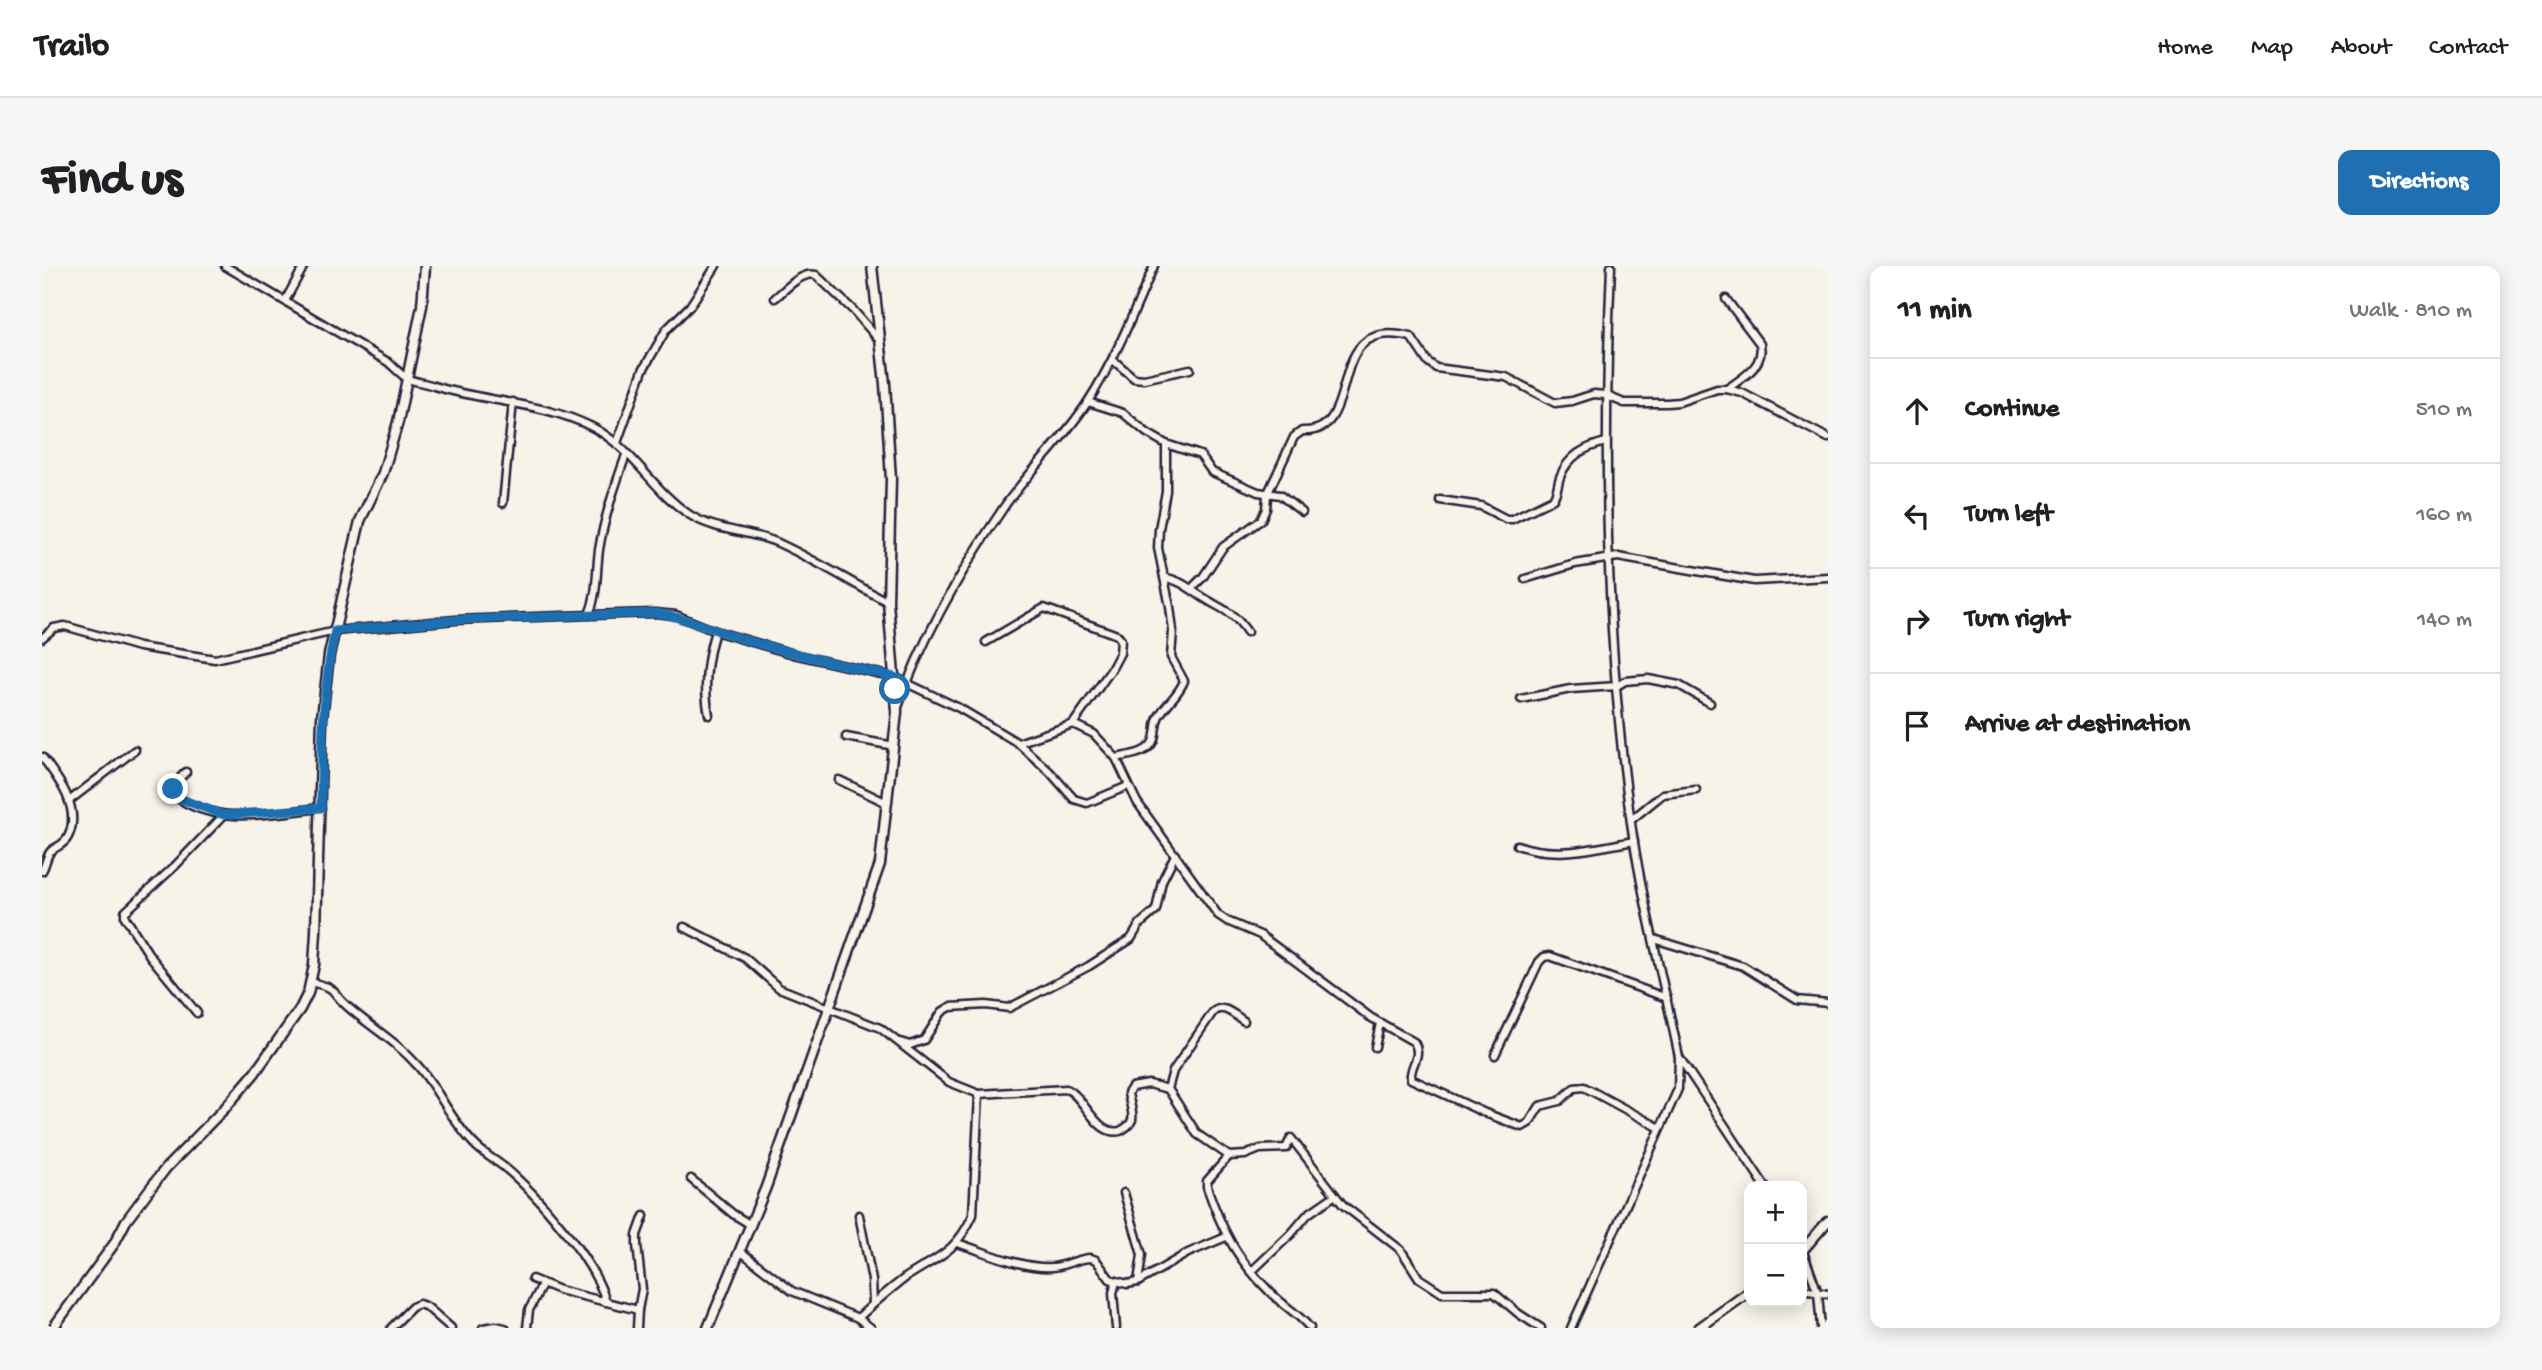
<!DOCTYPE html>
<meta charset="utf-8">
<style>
body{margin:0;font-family:"Gochi Hand",sans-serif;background:#f6f6f6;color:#202124}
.controls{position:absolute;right:21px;bottom:21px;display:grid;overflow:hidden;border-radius:14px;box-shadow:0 4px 18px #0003}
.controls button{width:63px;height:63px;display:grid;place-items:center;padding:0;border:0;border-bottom:2px solid #e0e0e0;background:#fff;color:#202124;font:35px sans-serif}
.stop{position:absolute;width:21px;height:21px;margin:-16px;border:5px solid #1f6fb2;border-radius:50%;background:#fff}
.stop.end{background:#1f6fb2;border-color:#fff;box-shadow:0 2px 7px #0008}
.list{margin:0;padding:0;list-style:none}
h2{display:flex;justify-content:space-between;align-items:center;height:91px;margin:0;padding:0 28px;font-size:30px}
h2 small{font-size:23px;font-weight:400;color:#757577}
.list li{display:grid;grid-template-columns:46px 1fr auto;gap:21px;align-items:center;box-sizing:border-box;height:105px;padding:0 28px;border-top:2px solid #e0e0e0}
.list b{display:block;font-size:26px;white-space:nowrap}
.list em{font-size:23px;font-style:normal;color:#757577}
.icon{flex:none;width:38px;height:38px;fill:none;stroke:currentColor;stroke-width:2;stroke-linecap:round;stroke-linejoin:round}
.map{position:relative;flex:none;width:1786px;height:1062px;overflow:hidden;border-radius:14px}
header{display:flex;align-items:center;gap:42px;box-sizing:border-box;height:98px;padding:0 35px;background:#fff;border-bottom:2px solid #e0e0e0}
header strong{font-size:33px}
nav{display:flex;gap:38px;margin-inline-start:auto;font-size:24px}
.intro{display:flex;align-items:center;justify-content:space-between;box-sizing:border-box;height:168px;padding:0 42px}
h1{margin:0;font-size:49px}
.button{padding:18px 32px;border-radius:14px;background:#1f6fb2;color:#fff;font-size:24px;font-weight:700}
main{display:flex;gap:42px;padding:0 42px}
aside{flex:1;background:#fff;border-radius:14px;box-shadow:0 4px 18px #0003}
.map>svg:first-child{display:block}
</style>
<header>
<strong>Trailo</strong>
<nav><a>Home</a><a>Map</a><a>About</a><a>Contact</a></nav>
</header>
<div class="intro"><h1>Find us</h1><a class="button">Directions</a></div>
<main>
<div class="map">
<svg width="1786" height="1062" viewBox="0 0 1786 1062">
<rect width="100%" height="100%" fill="#f7f3e8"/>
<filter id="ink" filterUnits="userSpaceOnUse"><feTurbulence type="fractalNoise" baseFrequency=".0143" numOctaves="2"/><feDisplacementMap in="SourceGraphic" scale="14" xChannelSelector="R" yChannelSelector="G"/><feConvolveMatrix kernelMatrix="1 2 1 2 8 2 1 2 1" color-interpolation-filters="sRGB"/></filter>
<g filter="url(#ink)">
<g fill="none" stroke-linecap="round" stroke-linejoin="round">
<defs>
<g id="street">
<path d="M183 0 346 96C352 101 359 109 366 113 374 116 384 117 392 120 444 136 500 136 550 161 590 181 611 225 648 249 673 265 707 265 734 276 772 293 810 317 846 336"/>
<path d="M733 32C744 23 760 5 774 9L811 44 838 75"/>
<path d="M1684 33 1718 78C1723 100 1700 112 1685 123"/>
<path d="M243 35 262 0"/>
<path d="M1071 94 1092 112 1102 113 1148 103"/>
<path d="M1046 136 1081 147 1105 167 1124 178 1158 189 1170 206 1216 226 1238 229 1260 246"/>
<path d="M575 177 601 104 624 64 648 40 674 0"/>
<path d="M1398 234 1439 240 1464 253H1470L1511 233C1516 225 1515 219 1518 211 1526 190 1543 181 1564 176"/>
<path d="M461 237 471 136"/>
<path d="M1122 311C1144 317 1144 321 1162 332 1181 344 1191 345 1205 366"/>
<path d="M1483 313 1533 298 1576 291 1712 315 1786 311"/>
<path d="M1150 322 1161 311 1181 281 1219 254 1224 243 1225 229 1252 171 1260 165C1325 169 1277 48 1369 71L1385 95 1394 102 1464 111 1513 137 1530 135 1552 128 1563 129 1582 137H1625L1637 136 1675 123H1685L1700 127 1786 172"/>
<path d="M547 349C556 327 554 306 557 284 562 252 573 220 584 189"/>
<path d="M0 372 12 362 23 360 97 381 173 393 293 365 413 354 577 348 613 347 634 349 673 365 755 389 852 411 917 442 976 477 1008 506 1032 533 1045 537 1086 520"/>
<path d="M944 376 1002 342 1075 369 1079 374 1078 387 1069 404 1031 458 976 477"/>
<path d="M1479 433 1529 423 1575 420 1583 415 1606 413 1637 419 1668 437"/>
<path d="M855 444C880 371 921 301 964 238 990 202 1024 171 1047 134 1074 92 1092 45 1112 0"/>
<path d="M667 449C661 420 664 394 673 365"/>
<path d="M1031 458 1052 468 1074 492 1095 536 1176 649 1185 655 1218 669 1328 751 1372 776C1381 791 1367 799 1369 813L1443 847 1480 861 1487 857 1498 840 1518 835 1532 822 1542 821 1618 862"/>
<path d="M804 471 852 480"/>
<path d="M0 491C16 512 40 543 26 571 22 579 15 580 9 585 4 590 4 599 0 605"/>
<path d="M1074 492C1086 489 1108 488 1112 473 1115 463 1112 456 1119 447 1126 436 1137 428 1142 415L1129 391 1131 365 1128 341 1116 282 1117 263 1124 225V178"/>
<path d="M144 506C137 513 130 518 132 529 172 561 232 547 279 542"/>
<path d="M797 514 845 537"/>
<path d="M27 535 93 484"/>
<path d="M1589 554 1621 528 1654 524"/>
<path d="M1475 579C1515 593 1551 582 1592 575"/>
<path d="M642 661 703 692 737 722 838 762 907 816 937 828 1024 823C1042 829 1054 871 1078 865 1082 863 1088 859 1090 854 1092 848 1087 835 1086 827L1090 821 1107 818 1126 823 1155 868 1187 890 1203 889 1218 883 1244 882 1249 872 1301 939 1359 984 1377 1012 1400 1027H1452L1477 1048 1499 1062"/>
<path d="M1612 673 1701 700 1755 734 1786 737"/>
<path d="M268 716C299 723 286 724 306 741 330 762 354 775 376 800 397 824 409 855 432 878 440 887 452 893 462 901 495 928 553 995 564 1036"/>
<path d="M155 747 108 690 83 651V646L133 600 182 549"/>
<path d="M858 776 868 779 882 774 900 746 908 741 944 739 967 742 1047 700 1089 673 1098 658 1114 644 1120 615 1133 589"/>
<path d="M1333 781 1338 757"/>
<path d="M1453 789 1497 696 1502 691 1508 690 1625 732"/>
<path d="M1637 791 1723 920"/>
<path d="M1126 823 1131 805 1171 746C1181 737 1192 749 1202 755"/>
<path d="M1187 890 1165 915V921C1180 964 1194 992 1227 1025 1240 1039 1256 1047 1268 1062"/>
<path d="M649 913 691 948 709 959"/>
<path d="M1082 927 1100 989 1096 1016"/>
<path d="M817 949 830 1014 831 1038"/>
<path d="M915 977C944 986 980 1003 1011 1001 1024 1000 1036 992 1049 992L1054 994 1068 1013 1085 1018 1096 1016 1146 987 1184 971"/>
<path d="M1760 983 1776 1027 1779 1062"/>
<path d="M698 985 750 1025 816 1052 829 1062"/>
<path d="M1210 1005 1249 968 1266 948 1292 930"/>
<path d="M490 1013 517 1024 596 1044"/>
<path d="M1074 1016 1071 1027 1074 1062"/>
<path d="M1760 1024 1786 1028"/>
<path d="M816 1052C831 1038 847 1024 863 1012 896 990 913 988 931 949L937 828"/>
<path d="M349 1062 370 1041 377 1038 385 1041 409 1062"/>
<path d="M441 1062 454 1060 463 1062"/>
<path d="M485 1062 487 1044 500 1019"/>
<path d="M595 1062 596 1044 600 1023 595 979V969L602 950"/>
<path d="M1529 1062 1636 823 1637 791C1621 713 1600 635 1589 557 1563 373 1561 185 1569 0"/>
</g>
<g id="secondary">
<path d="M1760 985 1786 955"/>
<path d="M11 1062 72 978 84 955 107 924 124 902 183 842 212 808 258 743 266 727 272 699 274 666 280 452 287 389 318 255 341 207 356 156 380 40 383 0"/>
<path d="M666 1062 724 921 838 598 855 446 846 336 849 213 843 118 830 0"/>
<path d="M1657 1062 1707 1026"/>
</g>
</defs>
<use href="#street" stroke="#22223b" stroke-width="11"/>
<use href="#secondary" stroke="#22223b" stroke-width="13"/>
<use href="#street" stroke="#f7f3e8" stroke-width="6"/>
<use href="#secondary" stroke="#f7f3e8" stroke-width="8"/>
</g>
</g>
<g fill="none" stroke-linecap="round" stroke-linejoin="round" filter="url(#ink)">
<path stroke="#1f6fb2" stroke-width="9" d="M131 523 136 532 182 549 279 542C280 483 280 424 293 365L413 354 613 347C643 351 671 364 700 373 750 388 801 399 852 411L853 423"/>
</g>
</svg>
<div class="controls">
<button>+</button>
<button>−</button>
</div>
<div class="stop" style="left:853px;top:423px"></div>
<div class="stop end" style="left:131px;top:523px"></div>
</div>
<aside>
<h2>11 min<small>Walk · 810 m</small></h2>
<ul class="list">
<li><svg class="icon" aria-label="ahead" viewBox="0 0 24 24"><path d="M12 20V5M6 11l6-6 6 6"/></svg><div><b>Continue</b></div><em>510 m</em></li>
<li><svg class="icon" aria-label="left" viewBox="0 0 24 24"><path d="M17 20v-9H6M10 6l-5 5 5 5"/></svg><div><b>Turn left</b></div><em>160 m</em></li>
<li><svg class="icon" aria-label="right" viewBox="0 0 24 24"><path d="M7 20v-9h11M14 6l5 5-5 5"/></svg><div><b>Turn right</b></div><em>140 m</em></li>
<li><svg class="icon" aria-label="arrive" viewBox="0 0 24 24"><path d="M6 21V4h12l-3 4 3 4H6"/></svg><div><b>Arrive at destination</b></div></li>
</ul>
</aside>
</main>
